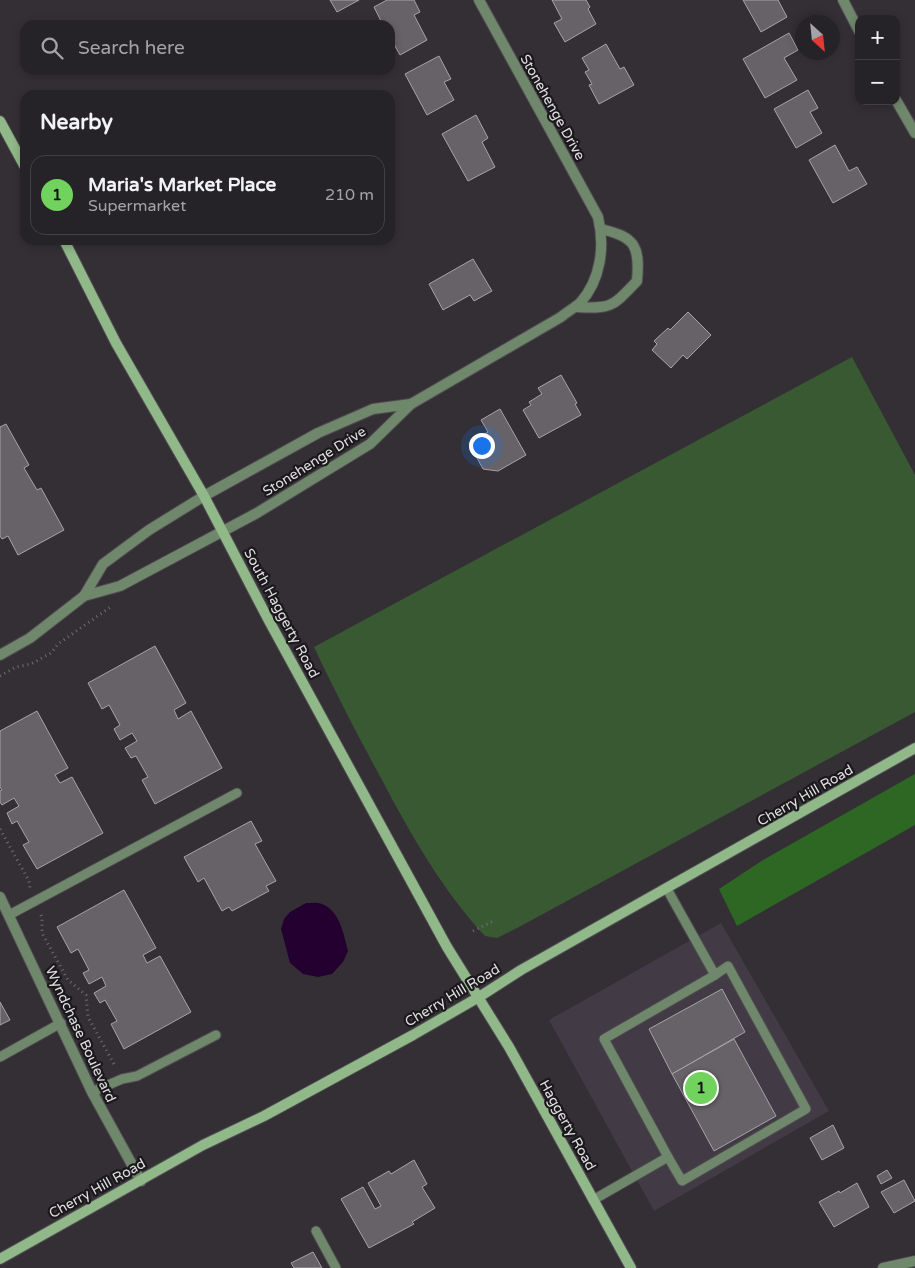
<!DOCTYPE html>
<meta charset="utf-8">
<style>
body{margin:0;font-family:"Varela Round",sans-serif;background:#322f34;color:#f1f3f6}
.controls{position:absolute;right:15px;top:15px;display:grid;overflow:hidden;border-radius:10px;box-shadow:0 2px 8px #0003}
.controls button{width:45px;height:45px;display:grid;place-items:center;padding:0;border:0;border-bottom:1px solid #424045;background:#262328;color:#f1f3f6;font:25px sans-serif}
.compass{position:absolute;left:795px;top:15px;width:45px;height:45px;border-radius:50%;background:#262328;box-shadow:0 2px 8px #0003;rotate:153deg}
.you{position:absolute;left:481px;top:445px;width:18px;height:18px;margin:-12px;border:4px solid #fff;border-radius:50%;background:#1a73e8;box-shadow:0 0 0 8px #1a73e833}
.badge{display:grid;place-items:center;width:32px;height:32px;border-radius:50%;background:#71d35e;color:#111;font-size:16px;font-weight:700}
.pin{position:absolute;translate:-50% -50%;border:2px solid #fff;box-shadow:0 1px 5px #0006}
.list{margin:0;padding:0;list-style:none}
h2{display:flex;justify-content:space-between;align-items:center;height:65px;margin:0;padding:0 20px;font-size:21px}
h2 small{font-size:16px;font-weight:400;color:#a4a4a8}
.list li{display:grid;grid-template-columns:32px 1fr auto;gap:15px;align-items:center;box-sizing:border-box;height:80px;margin:0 10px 10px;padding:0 10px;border:1px solid #424045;border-radius:15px}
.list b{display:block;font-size:19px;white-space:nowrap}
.list p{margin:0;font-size:16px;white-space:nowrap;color:#a4a4a8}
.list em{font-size:16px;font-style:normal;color:#a4a4a8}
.icon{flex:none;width:28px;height:28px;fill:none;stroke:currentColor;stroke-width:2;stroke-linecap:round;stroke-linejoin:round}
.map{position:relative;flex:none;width:915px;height:1268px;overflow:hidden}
.search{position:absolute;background:#262328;box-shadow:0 2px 8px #0003;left:20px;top:20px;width:375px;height:55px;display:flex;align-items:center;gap:12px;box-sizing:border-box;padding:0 18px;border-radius:15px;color:#a4a4a8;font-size:19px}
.panel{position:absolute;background:#262328;box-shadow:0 2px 8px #0003;left:20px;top:90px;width:375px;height:155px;border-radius:15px}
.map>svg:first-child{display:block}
</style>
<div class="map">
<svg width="915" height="1268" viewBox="0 0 915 1268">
<rect width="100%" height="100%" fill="#332f35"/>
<path fill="#423b45" d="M721 923 829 1111 654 1211 549 1020Z"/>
<path fill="#395933" d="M852 357 915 475V712L519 927 497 938 485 936C443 891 411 835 382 780 358 736 335 692 314 647Z"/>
<path fill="#2e6723" d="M915 774V825L737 926 719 889 763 860Z"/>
<path fill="#240030" d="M306 903C311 903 317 902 322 904 340 911 344 935 348 951L343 962 332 974 318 977 303 974 290 963 281 929 284 919 290 912Z"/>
<g fill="#666268" stroke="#a7a3a9">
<path d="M330 0H359L337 12Z"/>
<path d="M387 0H414L420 12 414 15 427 40 400 55 390 37V25H383L374 7Z"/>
<path d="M552 0H586L590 7 588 9 596 24 565 42 554 23 562 19Z"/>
<path d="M743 0H778L787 17 761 32Z"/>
<path d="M789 33 798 50 784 58 797 80 765 98 743 59Z"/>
<path d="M606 44 620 69 624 67 634 85 599 104 589 85 592 84 585 72 589 70 582 58Z"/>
<path d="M439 56 451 79 444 82 454 100 427 115 405 74Z"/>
<path d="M808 90 818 108 810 112 822 133 796 148 774 109Z"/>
<path d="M476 115 488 138 482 142 495 167 468 181 442 134Z"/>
<path d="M835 145 849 171 857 167 867 184 833 203 809 160Z"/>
<path d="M473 259 492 291 474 301 470 295 443 310 429 284Z"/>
<path d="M688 312 711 335 687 359 683 355 671 368 652 350 657 344 654 341 668 328 670 330Z"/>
<path d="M561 375 577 403 575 404 581 415 539 438 523 410 531 405 529 402 542 394 538 388Z"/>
<path d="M500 409 526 455 498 471 483 469 469 443 488 432 481 420Z"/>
<path d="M6 424 29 465 24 468 37 490 41 488 64 530 18 555 8 536 2 539 0 536V427Z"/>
<path d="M155 646 186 703 174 710 178 719 191 711 222 768 155 804 142 780 148 777 136 756 131 758 125 748 137 741 132 733 120 740 114 729 120 725 109 705 102 709 88 683Z"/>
<path d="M37 711 68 768 55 775 60 783 72 777 103 833 37 869 23 845 29 842 17 821 12 824 7 813 19 806 14 798 2 805 0 802V791L2 790 0 787V731Z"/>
<path d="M251 821 262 841 255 844 276 881 266 886 269 891 232 911 229 907 222 911 204 878 198 882 184 857Z"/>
<path d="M124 890 156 948 143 955 147 963 160 956 191 1012 124 1049 111 1024 117 1021 105 1000 100 1003 94 993 106 986 102 977 89 984 83 973 89 970 78 949 71 953 57 927Z"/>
<path d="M722 989 745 1032 672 1074 649 1029Z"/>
<path d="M0 1002 10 1020 0 1025Z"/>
<path d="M734 1039 776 1116 714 1151 672 1074Z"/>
<path d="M833 1125 844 1148 822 1160 810 1138Z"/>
<path d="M414 1160 427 1184 422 1187 435 1208 412 1222 414 1224 369 1248 341 1199 363 1187 375 1209 381 1206 368 1183 389 1171 391 1174Z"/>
<path d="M887 1170 892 1178 881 1184 877 1176Z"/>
<path d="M904 1180 915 1201 894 1213 881 1192Z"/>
<path d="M857 1183 869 1207 834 1227 819 1202 839 1191 840 1193Z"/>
<path d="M313 1252 322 1268H294L291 1263Z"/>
</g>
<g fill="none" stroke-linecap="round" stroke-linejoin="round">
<defs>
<g id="service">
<path d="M9 915 237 793"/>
<path d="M0 1057 61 1023"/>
<path d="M92 1092 122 1079 137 1076 216 1035"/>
<path d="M668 1157 682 1181 806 1109 728 966 715 975"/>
<path d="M593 1200 668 1157 604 1039 715 975 667 889"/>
<path d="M316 1231 336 1268"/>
</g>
<g id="minor">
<path d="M843 0 859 31"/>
<path d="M896 100 915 133"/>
<path d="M576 307C612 309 612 307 637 281 640 247 636 237 601 229"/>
<path d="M84 596 120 586 257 513 370 444 411 404 561 317C567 312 574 308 580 303 601 280 605 246 598 217L479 0"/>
<path d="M0 655 30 638 84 596 103 564 149 530 204 496 318 433 373 409 411 404"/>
<path d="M0 897 92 1092 141 1181"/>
<path d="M883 1268 915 1261"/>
</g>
<g id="secondary">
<path d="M0 121 25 167"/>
<path d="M64 240 116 343 204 496 268 619 447 947 509 1047 631 1268"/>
<path d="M0 1259 203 1145 264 1116 413 1035 479 997 521 970 915 748"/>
</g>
</defs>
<use href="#service" stroke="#4f4b51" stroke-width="11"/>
<use href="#minor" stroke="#4f4b51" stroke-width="12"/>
<use href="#secondary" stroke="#4f4b51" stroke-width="12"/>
<g stroke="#706d72" stroke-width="3" stroke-dasharray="1 4" stroke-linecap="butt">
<path d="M0 676 16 667 31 664 51 653 58 644 112 606"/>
<path d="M0 829 29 881 30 888"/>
<path d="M41 915 42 918V933L68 980 86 995 88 1017 115 1066"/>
<path d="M473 931 495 920"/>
</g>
<use href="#service" stroke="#6f876a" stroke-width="9"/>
<use href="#minor" stroke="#6f876a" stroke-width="10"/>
<use href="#secondary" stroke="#90b889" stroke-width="10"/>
</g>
<g text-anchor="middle" stroke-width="4.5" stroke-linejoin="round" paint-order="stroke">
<g font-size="14" fill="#e1dfe2" stroke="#1a181b">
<text transform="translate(553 107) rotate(61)" y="5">Stonehenge Drive</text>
<text transform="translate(314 461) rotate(-32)" y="5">Stonehenge Drive</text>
<text transform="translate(282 613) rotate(62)" y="5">South Haggerty Road</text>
<text transform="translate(805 795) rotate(-30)" y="5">Cherry Hill Road</text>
<text transform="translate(452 995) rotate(-31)" y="5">Cherry Hill Road</text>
<text transform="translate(81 1034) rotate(65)" y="5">Wyndchase Boulevard</text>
<text transform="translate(568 1125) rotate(61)" y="5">Haggerty Road</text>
<text transform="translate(97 1188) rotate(-29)" y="5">Cherry Hill Road</text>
</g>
</g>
</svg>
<div class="controls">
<button>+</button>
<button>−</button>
</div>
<svg class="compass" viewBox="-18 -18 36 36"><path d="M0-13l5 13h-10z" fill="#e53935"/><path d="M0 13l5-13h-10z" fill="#a4a4a8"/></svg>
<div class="you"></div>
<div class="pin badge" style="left:701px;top:1088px">1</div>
<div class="search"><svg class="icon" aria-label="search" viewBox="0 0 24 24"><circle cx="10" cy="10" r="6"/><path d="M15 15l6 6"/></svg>Search here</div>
<section class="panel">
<h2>Nearby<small></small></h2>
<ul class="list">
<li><span class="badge">1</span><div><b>Maria's Market Place</b><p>Supermarket</p></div><em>210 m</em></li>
</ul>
</section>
</div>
